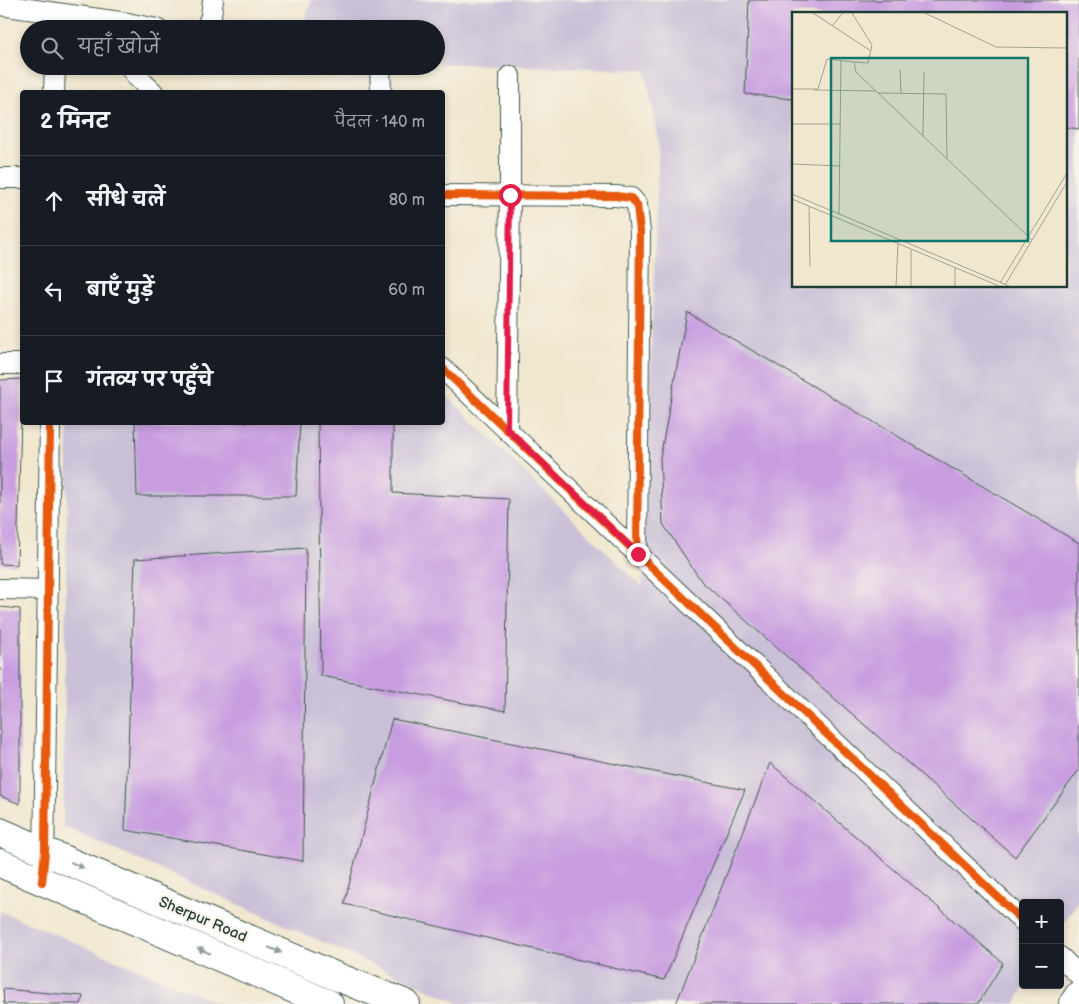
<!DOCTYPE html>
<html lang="hi">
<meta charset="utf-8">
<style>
body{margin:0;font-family:"Balsamiq Sans","Playpen Sans Deva",sans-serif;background:#242831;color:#f1f3f6}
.controls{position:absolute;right:15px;bottom:15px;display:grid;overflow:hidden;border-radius:5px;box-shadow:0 2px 8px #0003}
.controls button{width:45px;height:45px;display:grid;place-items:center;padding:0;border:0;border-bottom:1px solid #363941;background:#171b24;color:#f1f3f6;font:25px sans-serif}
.stop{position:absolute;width:15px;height:15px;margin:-11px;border:4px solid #e11d48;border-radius:50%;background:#fff}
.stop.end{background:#e11d48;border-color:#fff;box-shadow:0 1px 5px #0008}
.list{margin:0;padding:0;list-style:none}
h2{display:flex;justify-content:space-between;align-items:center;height:65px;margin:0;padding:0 20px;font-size:21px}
h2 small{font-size:16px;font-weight:400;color:#9ea1a6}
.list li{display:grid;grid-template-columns:32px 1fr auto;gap:15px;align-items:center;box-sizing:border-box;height:90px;padding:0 20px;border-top:1px solid #363941}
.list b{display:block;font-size:19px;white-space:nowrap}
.list em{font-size:16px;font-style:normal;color:#9ea1a6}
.icon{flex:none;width:28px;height:28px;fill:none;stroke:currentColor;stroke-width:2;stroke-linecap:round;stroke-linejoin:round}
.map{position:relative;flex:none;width:1079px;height:1004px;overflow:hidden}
.search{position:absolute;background:#171b24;box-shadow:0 2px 8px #0003;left:20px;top:20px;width:425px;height:55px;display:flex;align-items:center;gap:12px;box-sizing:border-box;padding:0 18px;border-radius:28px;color:#9ea1a6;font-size:19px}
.panel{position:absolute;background:#171b24;box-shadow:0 2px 8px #0003;left:20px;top:90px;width:425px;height:335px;border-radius:5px}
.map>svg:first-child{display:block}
</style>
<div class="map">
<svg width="1079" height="1004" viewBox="0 0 1079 1004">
<rect width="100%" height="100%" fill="#f7f3e8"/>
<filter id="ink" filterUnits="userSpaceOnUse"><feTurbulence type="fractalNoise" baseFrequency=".02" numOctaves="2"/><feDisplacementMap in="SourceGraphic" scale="10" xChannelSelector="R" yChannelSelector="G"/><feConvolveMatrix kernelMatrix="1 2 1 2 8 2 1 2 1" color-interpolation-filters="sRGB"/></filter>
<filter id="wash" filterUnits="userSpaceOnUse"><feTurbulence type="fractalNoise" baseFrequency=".0096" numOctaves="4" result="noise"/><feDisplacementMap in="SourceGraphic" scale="20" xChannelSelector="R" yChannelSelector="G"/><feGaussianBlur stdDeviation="1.12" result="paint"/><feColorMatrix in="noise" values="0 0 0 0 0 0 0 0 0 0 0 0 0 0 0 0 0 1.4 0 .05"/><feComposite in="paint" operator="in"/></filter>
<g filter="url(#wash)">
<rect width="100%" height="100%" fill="#f1e7cf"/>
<g fill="#c9bfd7" fill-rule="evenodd">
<path d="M312 0H1079V899L1060 930V903H1023V985H1026L1015 1004H461L63 826 68 423 442 422 443 392 642 587 659 141 645 70 436 63V29H301ZM793 14H1065V286H793Z"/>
<path d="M0 911 220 1004H0Z"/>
</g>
<g id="blocks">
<g fill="#c89de0">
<path d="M749 0H1079V129L1065 127V14H793V99L745 94Z"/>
<path d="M687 312 1079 543V770L1015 857 702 582 663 524 660 458Z"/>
<path d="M22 379 17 565 0 564V380Z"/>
<path d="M135 422H300L296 496H137Z"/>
<path d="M318 422H393V493L509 499 505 711 321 676Z"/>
<path d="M306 548 303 861 125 830 135 559Z"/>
<path d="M0 607 20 609V804L0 796Z"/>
<path d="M392 719 745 790 664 980 344 904Z"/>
<path d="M770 763 1003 963 978 1004H676Z"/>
<path d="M3 989 83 996 81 1004H4Z"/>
</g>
</g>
</g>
<g filter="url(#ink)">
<use href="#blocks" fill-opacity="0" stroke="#3e564b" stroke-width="1"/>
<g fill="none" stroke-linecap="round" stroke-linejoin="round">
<defs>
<g id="street">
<path d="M0 5 127 23"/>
<path d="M127 29V23L157 29"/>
<path d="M206 29 211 16 213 0"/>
<path d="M129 66 138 78 153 92"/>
<path d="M380 67 381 92"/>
<path d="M54 92 55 66"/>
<path d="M0 178H22"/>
<path d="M442 195 616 196 631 198 637 205 640 232 637 554"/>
<path d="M0 364H22"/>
<path d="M442 368 1023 921"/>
<path d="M507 429 510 195V76"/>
<path d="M0 589 48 590"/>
<path d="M44 863 50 422"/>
<path d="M1060 957 1079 975"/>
</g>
<g id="secondary">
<path d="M0 832 335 976 406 1004"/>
<path d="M0 863 329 1004"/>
<path d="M1073 1004 1079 995"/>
</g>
</defs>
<use href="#street" stroke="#3e564b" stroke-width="22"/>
<use href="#secondary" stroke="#3e564b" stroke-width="30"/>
<use href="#street" stroke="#fff" stroke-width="20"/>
<use href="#secondary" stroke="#fff" stroke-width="28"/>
<defs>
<g id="cycleway">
<path d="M442 195 616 196 631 198 637 205 640 232 637 554"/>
<path d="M442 368 1023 921"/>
<path d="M42 882 45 851 50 422"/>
</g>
</defs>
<use href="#cycleway" stroke="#f7f3e8" stroke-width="11"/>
<use href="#cycleway" stroke="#e8590c" stroke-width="8"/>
</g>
<defs><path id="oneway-solid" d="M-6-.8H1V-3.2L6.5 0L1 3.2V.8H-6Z" transform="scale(1.25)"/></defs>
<g fill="#8f9e9a">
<use href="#oneway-solid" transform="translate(77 865) rotate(24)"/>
<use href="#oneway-solid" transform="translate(275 950) rotate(23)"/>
<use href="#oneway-solid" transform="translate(204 951) rotate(-157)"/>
</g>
</g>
<g fill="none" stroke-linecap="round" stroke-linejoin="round" filter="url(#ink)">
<path stroke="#e11d48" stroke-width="6" d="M510 195 507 429 638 554"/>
</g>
<g text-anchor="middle" stroke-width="4" stroke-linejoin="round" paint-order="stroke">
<g font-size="15" fill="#1f3d34" stroke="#f7f3e8">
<text transform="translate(203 919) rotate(23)" y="5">Sherpur Road</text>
</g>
</g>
<g transform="translate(792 12)">
<rect width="275" height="275" fill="#f1e7cf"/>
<path fill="none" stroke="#9da391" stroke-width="1" d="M21 1 79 39M60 1 80 33 76 51 62 50 64 60 240 228M133 1 204 35 275 36M40 14 51 1M108 58 109 81M0 77H26L35 47 62 50M22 78 84 79M86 81 154 82 155 147M0 112H48M131 124 132 60M0 152 48 154M0 182 217 274M0 187 207 274M17 194 18 254M47 202 49 48M163 256V274M208 271 275 161M213 273 275 170M104 274 106 232M119 274V238"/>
<path fill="#0f766e" fill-opacity="0.15" stroke="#0f766e" stroke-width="2.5" d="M39 46H236V229H39Z"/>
<rect width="275" height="275" fill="none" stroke="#1f3d34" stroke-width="2.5"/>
</g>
</svg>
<div class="controls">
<button>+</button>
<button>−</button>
</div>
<div class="stop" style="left:510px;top:195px"></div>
<div class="stop end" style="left:638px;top:554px"></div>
<div class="search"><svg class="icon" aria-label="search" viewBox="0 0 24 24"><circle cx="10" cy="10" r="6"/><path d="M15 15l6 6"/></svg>यहाँ खोजें</div>
<section class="panel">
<h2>2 मिनट<small>पैदल · 140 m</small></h2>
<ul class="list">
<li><svg class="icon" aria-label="ahead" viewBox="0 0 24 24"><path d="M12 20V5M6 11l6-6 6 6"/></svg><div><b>सीधे चलें</b></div><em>80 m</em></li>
<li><svg class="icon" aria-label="left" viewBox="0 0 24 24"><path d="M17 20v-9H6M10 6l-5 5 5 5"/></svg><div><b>बाएँ मुड़ें</b></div><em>60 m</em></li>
<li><svg class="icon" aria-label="arrive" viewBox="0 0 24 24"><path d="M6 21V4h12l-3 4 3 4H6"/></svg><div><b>गंतव्य पर पहुँचे</b></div></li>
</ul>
</section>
</div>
